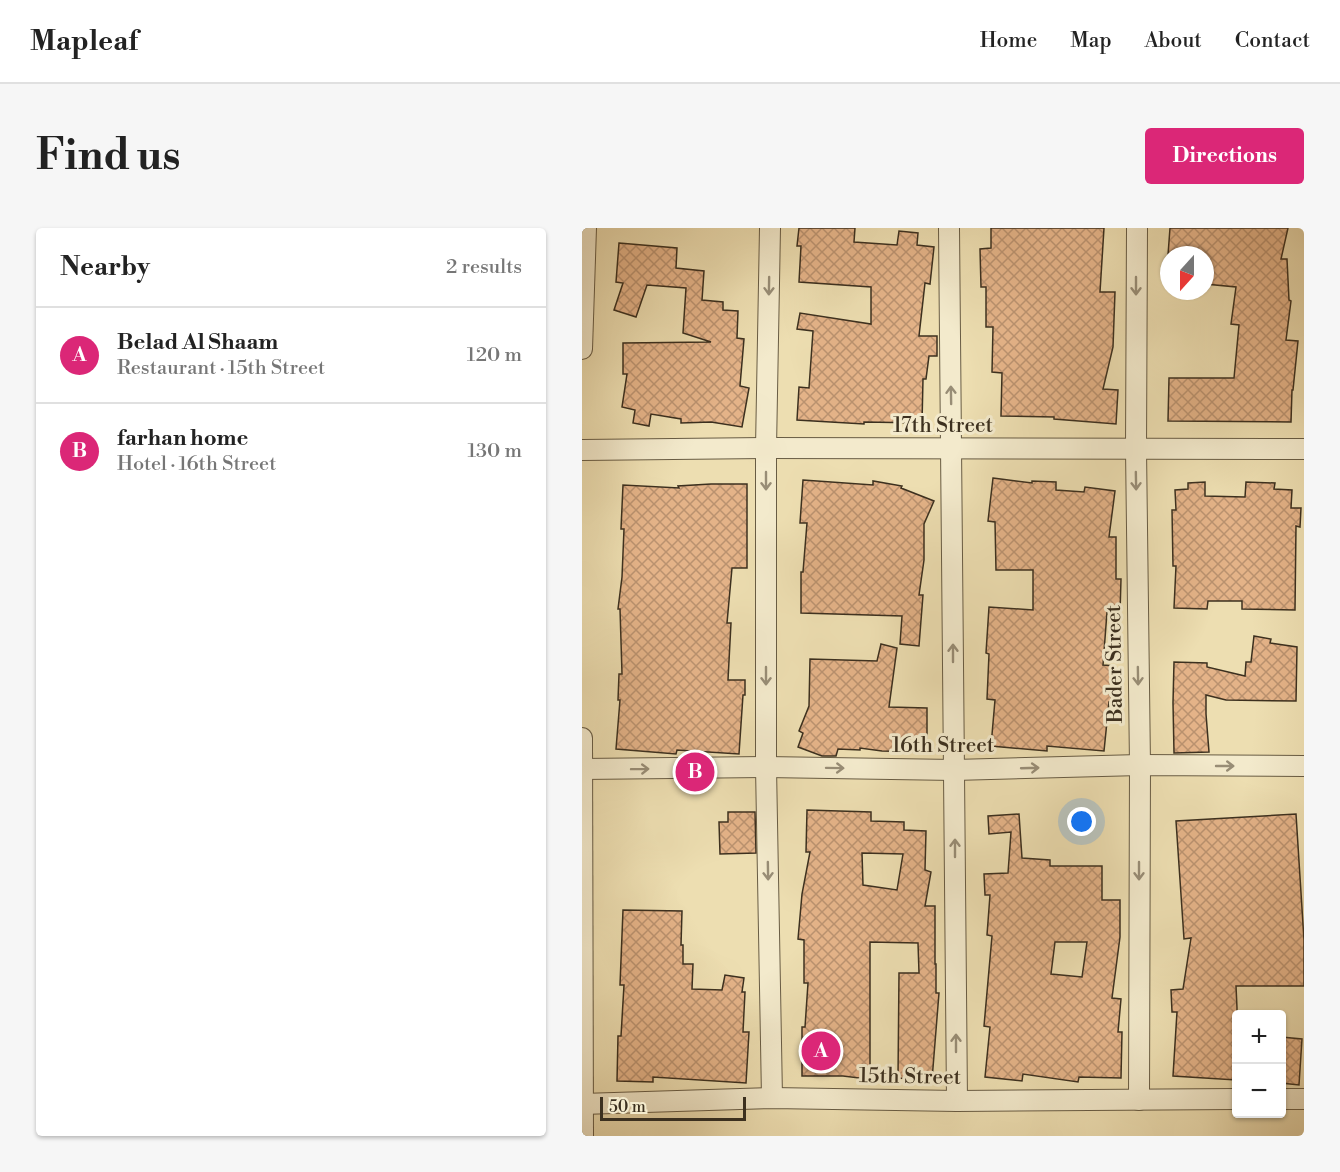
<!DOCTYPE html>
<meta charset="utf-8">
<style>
body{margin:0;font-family:"Libre Bodoni",serif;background:#f6f6f6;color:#222}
.controls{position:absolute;right:18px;bottom:18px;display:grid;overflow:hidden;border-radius:6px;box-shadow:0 2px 4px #0004}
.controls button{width:54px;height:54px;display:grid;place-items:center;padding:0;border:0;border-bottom:2px solid #e0e0e0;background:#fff;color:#222;font:30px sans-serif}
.compass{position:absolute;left:578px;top:18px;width:54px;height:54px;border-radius:50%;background:#fff;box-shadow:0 2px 4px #0004;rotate:201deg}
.scale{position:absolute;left:18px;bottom:15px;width:146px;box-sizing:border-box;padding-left:6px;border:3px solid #3c301f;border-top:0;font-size:16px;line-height:21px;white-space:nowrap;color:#3c301f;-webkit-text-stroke:4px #f3eacc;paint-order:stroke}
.you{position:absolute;left:500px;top:594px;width:21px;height:21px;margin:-15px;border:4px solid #fff;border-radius:50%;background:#1a73e8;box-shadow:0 0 0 9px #1a73e833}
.badge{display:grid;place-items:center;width:39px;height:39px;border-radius:50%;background:#db2777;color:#fff;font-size:20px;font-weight:700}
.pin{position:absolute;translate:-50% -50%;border:3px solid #fff;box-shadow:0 2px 6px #0006}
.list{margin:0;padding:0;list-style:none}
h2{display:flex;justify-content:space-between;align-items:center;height:78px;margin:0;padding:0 24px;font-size:26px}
h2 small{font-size:20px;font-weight:400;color:#767676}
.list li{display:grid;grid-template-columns:39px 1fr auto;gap:18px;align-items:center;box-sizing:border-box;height:96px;padding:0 24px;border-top:2px solid #e0e0e0}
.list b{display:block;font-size:22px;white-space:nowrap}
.list p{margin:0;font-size:20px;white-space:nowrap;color:#767676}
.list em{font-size:20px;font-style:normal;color:#767676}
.map{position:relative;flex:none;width:722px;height:908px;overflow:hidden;border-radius:6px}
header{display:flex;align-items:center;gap:36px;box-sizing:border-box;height:84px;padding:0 30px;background:#fff;border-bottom:2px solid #e0e0e0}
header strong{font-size:28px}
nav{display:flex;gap:33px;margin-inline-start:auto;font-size:21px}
.intro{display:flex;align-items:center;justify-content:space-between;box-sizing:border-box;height:144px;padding:0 36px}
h1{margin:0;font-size:42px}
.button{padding:15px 27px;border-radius:6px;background:#db2777;color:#fff;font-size:21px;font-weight:700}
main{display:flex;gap:36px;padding:0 36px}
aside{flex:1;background:#fff;border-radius:6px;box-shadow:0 2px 4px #0004}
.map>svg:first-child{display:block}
</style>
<header>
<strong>Mapleaf</strong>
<nav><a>Home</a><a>Map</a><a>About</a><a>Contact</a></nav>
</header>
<div class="intro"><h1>Find us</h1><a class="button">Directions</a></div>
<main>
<aside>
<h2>Nearby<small>2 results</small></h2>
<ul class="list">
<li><span class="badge">A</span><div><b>Belad Al Shaam</b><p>Restaurant · 15th Street</p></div><em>120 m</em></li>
<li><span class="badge">B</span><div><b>farhan home</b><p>Hotel · 16th Street</p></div><em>130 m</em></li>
</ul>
</aside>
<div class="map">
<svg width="722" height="908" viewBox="0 0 722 908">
<defs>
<pattern id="building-cross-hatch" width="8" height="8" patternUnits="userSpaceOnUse" patternTransform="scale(1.5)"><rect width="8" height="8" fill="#e4b388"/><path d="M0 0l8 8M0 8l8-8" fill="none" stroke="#ba926f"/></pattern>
</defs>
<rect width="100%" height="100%" fill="#eddeb1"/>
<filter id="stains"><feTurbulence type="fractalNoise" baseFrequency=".00333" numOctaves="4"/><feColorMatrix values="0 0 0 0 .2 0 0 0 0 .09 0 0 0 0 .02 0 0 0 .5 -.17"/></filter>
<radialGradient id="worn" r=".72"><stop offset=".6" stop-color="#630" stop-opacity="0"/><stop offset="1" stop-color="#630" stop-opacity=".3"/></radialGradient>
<g fill="url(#building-cross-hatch)" stroke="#3c301f" stroke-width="1.5" fill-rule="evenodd">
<path d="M217 0H273L272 14 315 17 317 3 336 5 335 17 352 19 348 56 343 55 337 108H355V128H347L344 151H341L340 195 282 194V196L215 192 217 159 227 160 231 103 215 101 218 85 289 96V59L217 54 219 18H215Z"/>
<path d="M409 0H522L518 64H533L531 119 521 161 536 162 534 196 472 191V189L419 188 420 145 410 144 411 99H404V59H399L398 21 409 20Z"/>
<path d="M588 0H706L699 31H705L707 72 709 73 704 112 716 113 711 162H710L709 194 586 193 587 150H652L657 97 649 96 654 59 623 56V27H586Z"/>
<path d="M37 15 95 20 94 40 122 43 120 72 141 74V82L156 83 155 110 162 111 158 158 167 160 160 199 129 194 99 195V191L69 186 67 198 51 195 53 182 40 179 45 146H41V115L129 114 101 105 104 60 65 57 54 89 32 82 41 55 34 54Z"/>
<path d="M411 250 450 255V253L474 254V262L502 264 503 259 533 263 527 309H534V351H539L538 385 525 384 521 437 533 438 529 474H527L522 523 465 518V523L409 518 413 472 405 471 407 426 404 425 407 379 451 382V342H414L413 294 406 293Z"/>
<path d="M221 252 291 257V253L320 258 319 260 352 273 342 296V332L337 367H341L337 418 318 416 320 388 219 385V344H221L225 295H218Z"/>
<path d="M623 254V268L663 269 664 254 693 255 692 261 710 262 709 280H719L718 299 714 298 713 382 660 381V373H626L625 381 592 380 594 338H591L590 282H594L593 262 606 261V255Z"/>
<path d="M129 256H165V340H150L145 395H149L146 452H163V467H161L157 526 95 522 94 526 34 521 38 472H36L37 446H40L38 381H36L40 349 42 301H39L41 257 97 260 96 258Z"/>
<path d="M672 408 689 411 688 415 715 419 714 473 644 472 624 467V486L627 524 592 525 591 475 592 434 625 435V439L663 448 664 434H669Z"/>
<path d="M299 416 315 420 307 479 345 480V524L300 523 278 520V522L256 521 254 528H240L216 519 221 505 217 503 227 478 228 431 295 433Z"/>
<path d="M225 582 289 584V593L322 594V602L344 603 343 642 349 644 343 678H353V736H354V765H357L350 852 316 850 317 745H337L336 715 288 714V847H285V851L261 848H220V799H223L226 755H222V712L216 711 220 666 228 624H224ZM280 625 321 626 315 662 281 657Z"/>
<path d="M146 584H173L174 625 138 626 137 594H146Z"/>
<path d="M437 586 440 630 468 632V638H520V672H538V709L530 770 539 771 536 804H540L539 850 497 849 496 854 441 846 440 853 403 849 408 799 402 798 410 708 405 707 408 667H403L402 646 426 645 429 604 407 606 406 588ZM473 714H505L500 749 469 746Z"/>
<path d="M714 586 722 712V758H654L655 780 654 852 591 848 595 784H590L589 762 601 761 609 710 602 711 594 593Z"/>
<path d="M41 682 100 683 99 717H101V736H111L110 761 140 762 143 747 162 750 160 764H163L161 804H167L164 855 71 849V854L35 853 36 808H39L42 757H38Z"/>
<path d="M699 809 720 811 717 857 699 855Z"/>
</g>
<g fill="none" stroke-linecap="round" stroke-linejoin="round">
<defs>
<g id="street">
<path d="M188 0 184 220V539L190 870"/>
<path d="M367 0 375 873"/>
<path d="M555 0 554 221 558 537 557 872"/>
<path d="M0 121 4 0"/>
<path d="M0 222 184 220 722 221"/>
<path d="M0 510 1 908"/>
<path d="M0 541 184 539 372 542 558 537 722 538"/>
<path d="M700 871H722"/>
<path d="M0 876 190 870 375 873 654 871"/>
</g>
</defs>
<use href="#street" stroke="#685c44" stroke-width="22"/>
<use href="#street" stroke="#f3eacc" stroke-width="20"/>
</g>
<defs><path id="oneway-shaft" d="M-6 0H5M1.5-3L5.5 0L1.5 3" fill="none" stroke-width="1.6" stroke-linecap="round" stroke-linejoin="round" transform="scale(1.5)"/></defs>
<g stroke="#988d76">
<use href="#oneway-shaft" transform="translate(187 58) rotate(91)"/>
<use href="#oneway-shaft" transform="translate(554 58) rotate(90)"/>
<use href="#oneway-shaft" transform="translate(369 167) rotate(-91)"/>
<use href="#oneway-shaft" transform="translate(184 253) rotate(90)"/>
<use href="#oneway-shaft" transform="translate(554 253) rotate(89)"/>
<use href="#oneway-shaft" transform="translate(371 425) rotate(-90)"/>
<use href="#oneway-shaft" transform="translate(184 448) rotate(90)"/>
<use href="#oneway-shaft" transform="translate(556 448) rotate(89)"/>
<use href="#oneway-shaft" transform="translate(643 538)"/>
<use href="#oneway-shaft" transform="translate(253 540) rotate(1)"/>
<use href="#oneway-shaft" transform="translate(448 540) rotate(-2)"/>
<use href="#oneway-shaft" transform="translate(58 541) rotate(-1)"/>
<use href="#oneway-shaft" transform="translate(373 620) rotate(-90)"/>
<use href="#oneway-shaft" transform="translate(186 643) rotate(89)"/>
<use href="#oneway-shaft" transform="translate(557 643) rotate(90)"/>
<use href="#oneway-shaft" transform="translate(374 815) rotate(-90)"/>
</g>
<g text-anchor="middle" stroke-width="6" stroke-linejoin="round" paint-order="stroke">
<g font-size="21" fill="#3c301f" stroke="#f3eacc">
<text x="361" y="204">17th Street</text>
<text transform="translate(532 436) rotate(-91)" y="7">Bader Street</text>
<text x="361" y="524">16th Street</text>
<text transform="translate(328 848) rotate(1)" y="7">15th Street</text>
</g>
</g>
<rect width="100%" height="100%" filter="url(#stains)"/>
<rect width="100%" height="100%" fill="url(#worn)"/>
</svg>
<div class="controls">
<button>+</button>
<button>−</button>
</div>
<svg class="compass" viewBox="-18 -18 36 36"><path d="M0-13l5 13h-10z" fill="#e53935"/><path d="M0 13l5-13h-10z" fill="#767676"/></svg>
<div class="scale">50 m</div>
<div class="you"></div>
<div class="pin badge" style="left:239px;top:823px">A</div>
<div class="pin badge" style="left:113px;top:544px">B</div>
</div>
</main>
